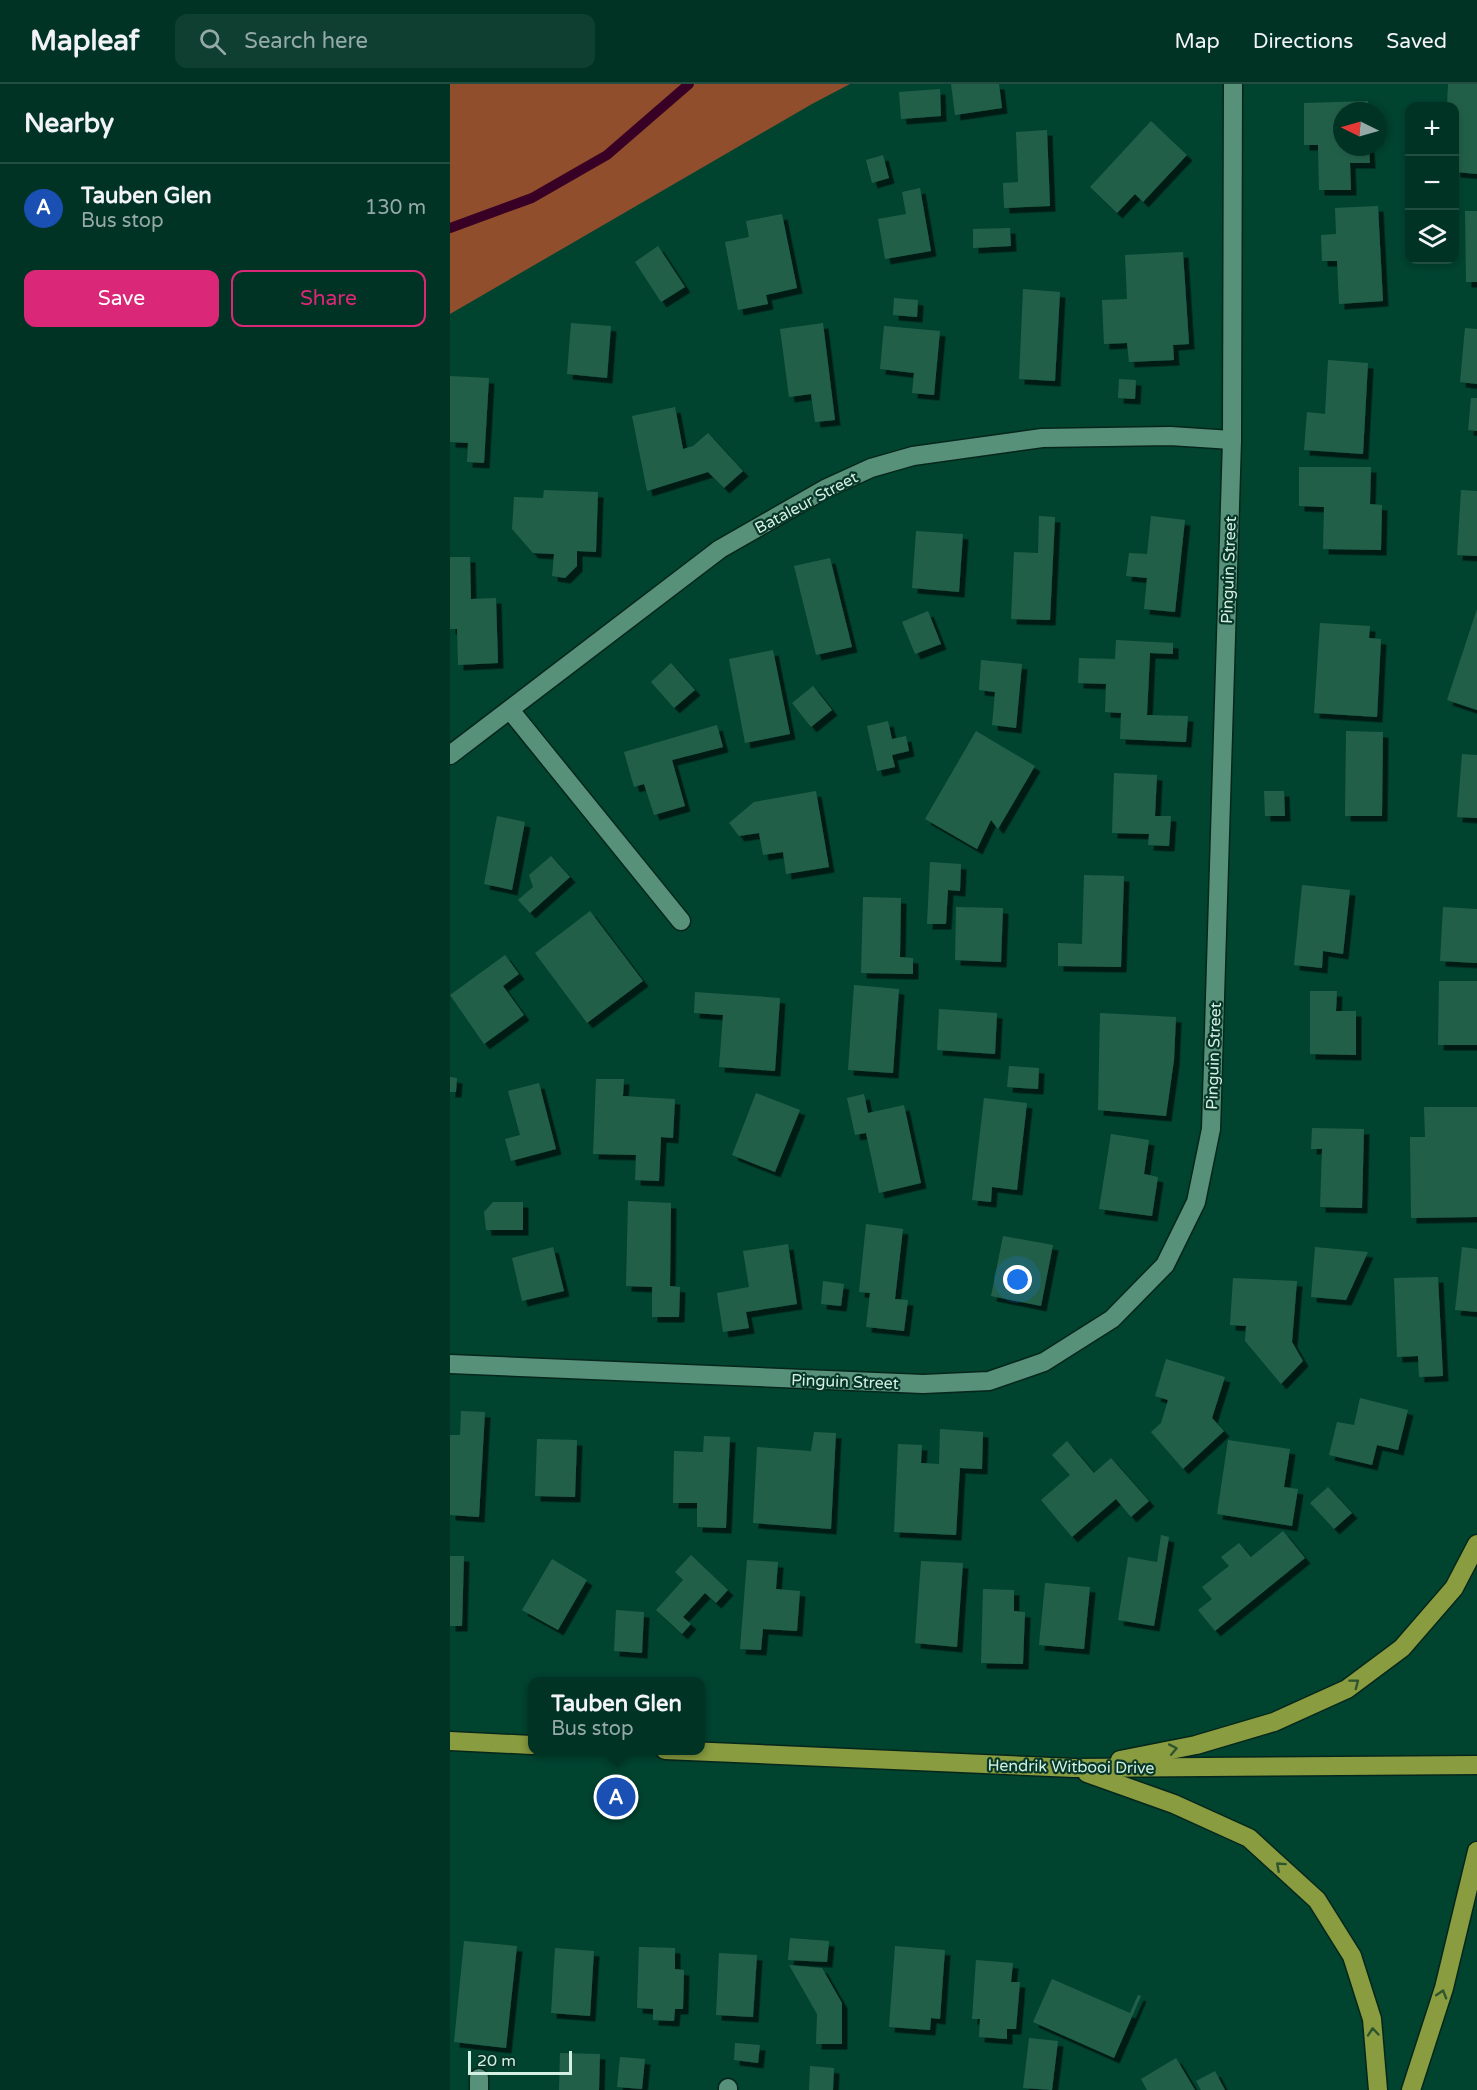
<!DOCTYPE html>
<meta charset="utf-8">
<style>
body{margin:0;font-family:"Varela Round",sans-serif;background:#0e3f31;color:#f1f3f6}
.controls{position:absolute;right:18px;top:18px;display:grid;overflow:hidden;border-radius:12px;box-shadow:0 3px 9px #0003}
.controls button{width:54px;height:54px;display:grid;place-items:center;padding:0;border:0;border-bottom:2px solid #224e41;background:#003324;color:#f1f3f6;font:30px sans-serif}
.compass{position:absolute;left:883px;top:18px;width:54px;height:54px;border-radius:50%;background:#003324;box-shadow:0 3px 9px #0003;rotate:275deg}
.scale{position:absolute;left:18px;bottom:15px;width:104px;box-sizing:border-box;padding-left:6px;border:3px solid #d3f0e3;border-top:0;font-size:16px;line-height:21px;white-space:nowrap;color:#d3f0e3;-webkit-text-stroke:4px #073728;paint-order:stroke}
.you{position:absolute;left:568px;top:1196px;width:21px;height:21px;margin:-15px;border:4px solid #fff;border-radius:50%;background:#1a73e8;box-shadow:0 0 0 9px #1a73e833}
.badge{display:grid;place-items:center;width:39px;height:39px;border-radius:50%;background:#db2777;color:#fff;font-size:20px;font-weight:700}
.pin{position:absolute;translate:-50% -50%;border:3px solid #fff;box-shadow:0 2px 6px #0006}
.popup{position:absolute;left:78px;top:1593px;width:177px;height:78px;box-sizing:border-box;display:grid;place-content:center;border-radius:12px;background:#003324;filter:drop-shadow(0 2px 4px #0005);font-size:20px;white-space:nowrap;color:#95aaa6}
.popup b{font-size:22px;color:#f1f3f6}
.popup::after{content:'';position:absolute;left:50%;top:100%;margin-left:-12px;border:12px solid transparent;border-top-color:#003324}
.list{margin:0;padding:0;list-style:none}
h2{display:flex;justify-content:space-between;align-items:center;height:78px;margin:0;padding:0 24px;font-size:26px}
h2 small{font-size:20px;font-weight:400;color:#95aaa6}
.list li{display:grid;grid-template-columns:39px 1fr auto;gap:18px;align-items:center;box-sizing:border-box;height:90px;padding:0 24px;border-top:2px solid #224e41}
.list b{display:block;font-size:22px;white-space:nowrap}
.list p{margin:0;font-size:20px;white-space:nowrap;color:#95aaa6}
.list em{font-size:20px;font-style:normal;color:#95aaa6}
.actions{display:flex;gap:12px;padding:18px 24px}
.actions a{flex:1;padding:14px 0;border:2px solid #db2777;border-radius:12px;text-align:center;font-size:21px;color:#db2777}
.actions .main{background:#db2777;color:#fff}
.icon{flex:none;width:33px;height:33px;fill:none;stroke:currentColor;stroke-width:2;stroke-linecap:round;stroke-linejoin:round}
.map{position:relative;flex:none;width:1027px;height:2006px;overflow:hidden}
header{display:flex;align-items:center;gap:36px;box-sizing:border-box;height:84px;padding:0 30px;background:#003324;border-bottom:2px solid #224e41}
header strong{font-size:28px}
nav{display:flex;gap:33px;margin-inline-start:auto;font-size:21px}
.search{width:420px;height:54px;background:#0e3f31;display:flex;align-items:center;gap:15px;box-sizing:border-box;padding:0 21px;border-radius:12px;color:#95aaa6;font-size:22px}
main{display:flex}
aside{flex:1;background:#003324}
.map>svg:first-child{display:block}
</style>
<header>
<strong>Mapleaf</strong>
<div class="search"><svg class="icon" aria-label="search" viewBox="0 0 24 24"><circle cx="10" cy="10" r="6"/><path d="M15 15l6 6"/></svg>Search here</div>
<nav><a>Map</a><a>Directions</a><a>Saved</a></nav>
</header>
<main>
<aside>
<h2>Nearby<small></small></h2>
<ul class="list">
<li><span class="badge" style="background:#1a4fb4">A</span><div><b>Tauben Glen</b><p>Bus stop</p></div><em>130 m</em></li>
</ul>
<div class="actions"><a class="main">Save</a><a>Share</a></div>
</aside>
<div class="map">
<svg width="1027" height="2006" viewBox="0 0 1027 2006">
<defs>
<filter id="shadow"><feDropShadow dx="5.5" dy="5.5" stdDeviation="0" flood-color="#0009"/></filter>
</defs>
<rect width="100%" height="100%" fill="#004430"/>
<path fill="#904e2c" d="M0 0H400L362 20 0 230Z"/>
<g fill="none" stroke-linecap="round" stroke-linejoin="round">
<path stroke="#370024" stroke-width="10" d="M0 144 82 114 157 71 239 0"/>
</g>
<g fill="#235f49" filter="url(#shadow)">
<path d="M501 0H549L552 24 505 31Z"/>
<path d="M998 0H1027V90L1005 88V22H997Z"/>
<path d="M490 5 491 32 451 35 449 8Z"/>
<path d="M918 17 919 27H892V63H919L920 79H900L901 106H869L868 61H854V19Z"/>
<path d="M701 37 737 71 693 118 685 110 667 129 640 103Z"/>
<path d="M597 46 600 122 554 124 553 99 568 98 566 48Z"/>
<path d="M433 71 439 94 422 99 416 76Z"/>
<path d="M470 104 481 167 435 175 428 135 456 130 452 108Z"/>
<path d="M928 122 933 217 889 220 887 177H872L871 151 886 150 885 124Z"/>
<path d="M1015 127H1027V198H1016Z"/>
<path d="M332 130 347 204 316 211 318 220 288 226 275 158 299 153 296 137Z"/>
<path d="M560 144 561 162 523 164V145Z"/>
<path d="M208 162 235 203 211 218 185 178Z"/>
<path d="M733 168 739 260 723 261 724 276 679 278 677 259 654 260 652 216 677 215 675 171Z"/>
<path d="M573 205 610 208 605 297 569 295Z"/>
<path d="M444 214 468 216 467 233 443 231Z"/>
<path d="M121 239 161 242 157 294 117 290Z"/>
<path d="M373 239 385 336 365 338 361 310 339 313 330 245Z"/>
<path d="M434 242 490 247 484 311 462 309 464 289 430 285Z"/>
<path d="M1015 244 1027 245V300L1010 298Z"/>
<path d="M878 276 918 279 913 370 854 366 857 328 875 330Z"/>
<path d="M0 292 39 294 34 379 17 378 18 359 0 358Z"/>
<path d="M669 295 686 296 685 315 668 314Z"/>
<path d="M1021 314H1027V347L1018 346Z"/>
<path d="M225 323 233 365 243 362 258 349 293 387 274 404 258 388 197 407 182 332Z"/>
<path d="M849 383H921L920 420 932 421 931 466 873 465 874 423 849 422Z"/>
<path d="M94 406 148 408 146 468 127 467V482L115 494 102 492 104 470 83 469 62 445 64 413 93 414Z"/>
<path d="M1011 406 1027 407V472L1007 471Z"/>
<path d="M589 432 605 433 600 536 561 535 564 468 588 469Z"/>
<path d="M701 432 735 436 725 528 694 525 697 494 676 492 679 469 697 470Z"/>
<path d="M466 447 513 450 509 508 462 504Z"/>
<path d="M0 473H20L21 515 46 514 48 579 8 581 7 545H0Z"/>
<path d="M380 474 402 563 366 571 344 482Z"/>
<path d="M1027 525V626L997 616Z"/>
<path d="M478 527 491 560 465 570 452 538Z"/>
<path d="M870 539 920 542 919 554 931 555 927 633 864 629Z"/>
<path d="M666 556 723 559V570L700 569 697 631 738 632 736 658 670 655 671 629 655 628 656 600 628 599 629 574 665 575Z"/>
<path d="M323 566 340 650 295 659 279 575Z"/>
<path d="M531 576 572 580 566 644 542 641 545 608 529 606Z"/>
<path d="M221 579 245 606 224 624 201 598Z"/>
<path d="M363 602 382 626 361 643 342 619Z"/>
<path d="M438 637 442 655 456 652 459 667 442 671 445 683 427 687 417 642Z"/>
<path d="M267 641 273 663 222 676 235 722 204 731 194 700 184 703 174 668Z"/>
<path d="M526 647 585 682 548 745 541 736 527 765 475 735Z"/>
<path d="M896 647 933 648 932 732H895Z"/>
<path d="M1012 670 1027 671V734L1007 733Z"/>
<path d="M664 689 707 691 705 732H721L719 762 698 761 699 750 662 749Z"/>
<path d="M366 707 379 783 336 790 333 768 313 771 309 749 289 752 279 739 304 718Z"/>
<path d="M814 707H834L835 732H815Z"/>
<path d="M47 732 75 738 62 806 34 800Z"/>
<path d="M101 772 120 793 80 829 68 816 83 803 79 791Z"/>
<path d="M480 778 511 780 510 807 498 806 496 840H477Z"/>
<path d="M634 791 674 792 671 883 608 882V859L632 860Z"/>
<path d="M852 801 900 806 893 870 873 867 872 884 844 881Z"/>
<path d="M413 813 451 814 450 873 463 874V890L411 889Z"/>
<path d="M506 823 553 824 551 878 505 876Z"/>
<path d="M993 823 1027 825V879L990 877Z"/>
<path d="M140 827 193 897 137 939 85 869Z"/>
<path d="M55 871 69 890 53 902 74 931 34 960 0 911Z"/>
<path d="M989 897H1027V961H988Z"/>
<path d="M404 901 449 905 443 989 398 986Z"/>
<path d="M860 907H887L886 927H906V971L860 970Z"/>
<path d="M245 908 330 914 325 987 269 983 273 931 244 929Z"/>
<path d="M489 925 547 929 545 970 487 966Z"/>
<path d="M650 929 726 933 724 976 716 1032 648 1026Z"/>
<path d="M559 982 589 984 588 1005 557 1003Z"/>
<path d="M0 993 7 994 6 1008H0Z"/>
<path d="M146 995H174L173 1012 225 1015 223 1054 211 1053 209 1097 185 1096 186 1071 143 1070Z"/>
<path d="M89 999 106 1065 61 1077 55 1055 70 1051 58 1007Z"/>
<path d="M306 1009 350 1026 325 1088 282 1071Z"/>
<path d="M414 1010 418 1029 454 1021 471 1099 429 1109 416 1049 405 1051 397 1014Z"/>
<path d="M534 1014 577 1019 567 1106 542 1103 541 1118 522 1116Z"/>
<path d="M974 1023H1027V1133L961 1134 960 1053H975Z"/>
<path d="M862 1044 914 1045 912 1124 870 1123 872 1065H861Z"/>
<path d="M661 1050 699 1056 694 1090 708 1093 702 1132 649 1125Z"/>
<path d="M178 1117 221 1119 220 1202 230 1203 229 1233H202V1203L176 1202Z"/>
<path d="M43 1118H73V1146H36L34 1128Z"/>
<path d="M416 1140 453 1145 445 1215 458 1216 454 1247 416 1243 420 1209 409 1208Z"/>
<path d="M553 1152 603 1161 591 1222 541 1212Z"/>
<path d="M338 1160 347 1220 296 1228 299 1244 273 1248 267 1209 299 1203 293 1167Z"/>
<path d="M103 1163 114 1207 72 1217 62 1174Z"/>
<path d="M865 1163 918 1168 896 1216 861 1213Z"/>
<path d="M1012 1163 1027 1165V1228L1005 1226Z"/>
<path d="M988 1193 993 1292 969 1293 968 1272 947 1273 944 1194Z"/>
<path d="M783 1194 847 1197 842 1258 853 1277 831 1300 795 1257 796 1242 780 1241Z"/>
<path d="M373 1197 394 1200 391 1222 371 1220Z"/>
<path d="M716 1275 775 1293 762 1334 774 1347 733 1385 701 1348 711 1339 718 1316 705 1312Z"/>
<path d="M910 1314 958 1326 948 1366 927 1361 922 1381 879 1371 887 1338 904 1341Z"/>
<path d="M11 1327 35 1328 29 1433 0 1431V1351H10Z"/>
<path d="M490 1345 533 1348 532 1385 510 1384 506 1451 444 1448 448 1360 472 1361 471 1379 489 1380Z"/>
<path d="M364 1348 386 1349 381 1445 303 1439 307 1363 361 1367Z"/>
<path d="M254 1352 280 1353 276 1444 247 1443V1419H223L224 1367 253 1368Z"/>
<path d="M87 1355 127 1356 125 1413 85 1412Z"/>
<path d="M778 1356 840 1365 834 1403 848 1405 842 1442 767 1430Z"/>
<path d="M617 1357 644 1389 661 1374 699 1417 681 1433 666 1415 622 1453 591 1416 620 1391 602 1371Z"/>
<path d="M878 1403 902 1429 884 1445 860 1419Z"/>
<path d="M833 1447 855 1474 765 1547 748 1526 762 1515 752 1503 779 1482 771 1473 789 1459 801 1473Z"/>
<path d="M711 1451 719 1453 704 1542 668 1536 678 1473 707 1478Z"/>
<path d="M241 1471 278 1506 266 1519 255 1509 233 1533 241 1540 232 1550 206 1526 233 1496 225 1488Z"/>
<path d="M0 1472H14L12 1542H0Z"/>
<path d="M102 1475 137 1496 108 1546 72 1526Z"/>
<path d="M297 1476 328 1478 326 1505 350 1507 347 1547 313 1545 311 1566 290 1565Z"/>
<path d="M471 1477 513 1479 507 1563 465 1559Z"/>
<path d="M595 1499 640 1503 634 1565 589 1561Z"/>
<path d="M533 1505 564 1506V1527L575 1528 573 1580 531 1579Z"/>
<path d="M166 1526 194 1528 192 1569 164 1567Z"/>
<path d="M340 1854 379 1857 377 1878 338 1876Z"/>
<path d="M14 1857 67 1862 56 1964 4 1958Z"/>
<path d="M445 1862 495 1866 490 1935 481 1934 480 1946 439 1943Z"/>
<path d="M189 1863 225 1864V1885L234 1886 233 1925H225L224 1937 203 1936V1925L187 1924Z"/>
<path d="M105 1864 144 1867 140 1932 101 1929Z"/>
<path d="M269 1869 307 1871 303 1933 266 1931Z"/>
<path d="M526 1876 563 1879 561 1898H570L566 1945H557V1955L529 1953 530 1935H522Z"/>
<path d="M339 1881 372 1884 392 1919V1960H366L367 1930Z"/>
<path d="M602 1895 680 1929 688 1911 691 1912 664 1974 583 1938Z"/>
<path d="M579 1954 608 1957 602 2006 573 2004Z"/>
<path d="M285 1959 310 1961 308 1979 284 1976Z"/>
<path d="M110 1969 150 1970 149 2006H109Z"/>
<path d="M170 1973 195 1975 192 2005 167 2003Z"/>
<path d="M726 1974 745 2006H697L691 1995Z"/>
<path d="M360 1982 384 1984 383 2006H359Z"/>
<path d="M765 1987 775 2006H751L746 1997Z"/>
</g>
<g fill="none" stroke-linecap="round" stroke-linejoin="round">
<defs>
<g id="minor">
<path d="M60 626 231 837"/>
<path d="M0 671 270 465 375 405 421 384 463 372 592 354 720 352 782 356"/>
<path d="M0 1280 473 1300 539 1297 594 1278 662 1235 715 1181 746 1118 761 1045 782 356 783 0"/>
<path d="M29 2006V1994"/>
<path d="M278 2006V2004"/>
</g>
<g id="major">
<path d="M0 1657 82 1661"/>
<path d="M215 1666 624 1684 1027 1681"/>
<path d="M670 1676 746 1661 824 1638 897 1605 952 1564 1004 1504 1027 1460"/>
<path d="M637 1689 724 1720 799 1754 867 1816 902 1872 922 1935 928 2006"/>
<path d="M961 2006 994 1904 1027 1767"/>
</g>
</defs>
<use href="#minor" stroke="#06261b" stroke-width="21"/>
<use href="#major" stroke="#06261b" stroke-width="21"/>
<use href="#minor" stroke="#579179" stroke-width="18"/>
<use href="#major" stroke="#899c3f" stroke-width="18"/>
</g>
<defs><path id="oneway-chevron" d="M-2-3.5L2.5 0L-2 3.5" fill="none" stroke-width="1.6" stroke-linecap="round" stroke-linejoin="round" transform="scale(1.5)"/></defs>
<g stroke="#2e552f">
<use href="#oneway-chevron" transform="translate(905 1599) rotate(-37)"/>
<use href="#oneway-chevron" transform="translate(723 1665) rotate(-11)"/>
<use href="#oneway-chevron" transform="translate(830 1782) rotate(-138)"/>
<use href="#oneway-chevron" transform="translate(992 1910) rotate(-73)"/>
<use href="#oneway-chevron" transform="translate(923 1948) rotate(-95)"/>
</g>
<g text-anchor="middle" stroke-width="4.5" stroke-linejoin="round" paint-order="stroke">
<g font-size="16" fill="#d3f0e3" stroke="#073728">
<text transform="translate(356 418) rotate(-28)" y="6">Bataleur Street</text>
<text transform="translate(778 486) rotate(-88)" y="6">Pinguin Street</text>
<text transform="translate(763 972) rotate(-88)" y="6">Pinguin Street</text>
<text transform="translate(395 1297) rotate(2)" y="6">Pinguin Street</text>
<text transform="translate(621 1682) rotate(1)" y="6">Hendrik Witbooi Drive</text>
</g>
</g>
</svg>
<div class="controls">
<button>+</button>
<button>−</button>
<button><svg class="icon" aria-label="layers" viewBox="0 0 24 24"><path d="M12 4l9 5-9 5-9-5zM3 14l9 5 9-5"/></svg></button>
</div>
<svg class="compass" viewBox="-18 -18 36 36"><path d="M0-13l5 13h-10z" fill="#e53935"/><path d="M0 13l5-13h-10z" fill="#95aaa6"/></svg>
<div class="scale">20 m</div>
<div class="you"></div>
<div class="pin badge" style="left:166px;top:1713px;background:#1a4fb4">A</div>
<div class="popup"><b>Tauben Glen</b>Bus stop</div>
</div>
</main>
